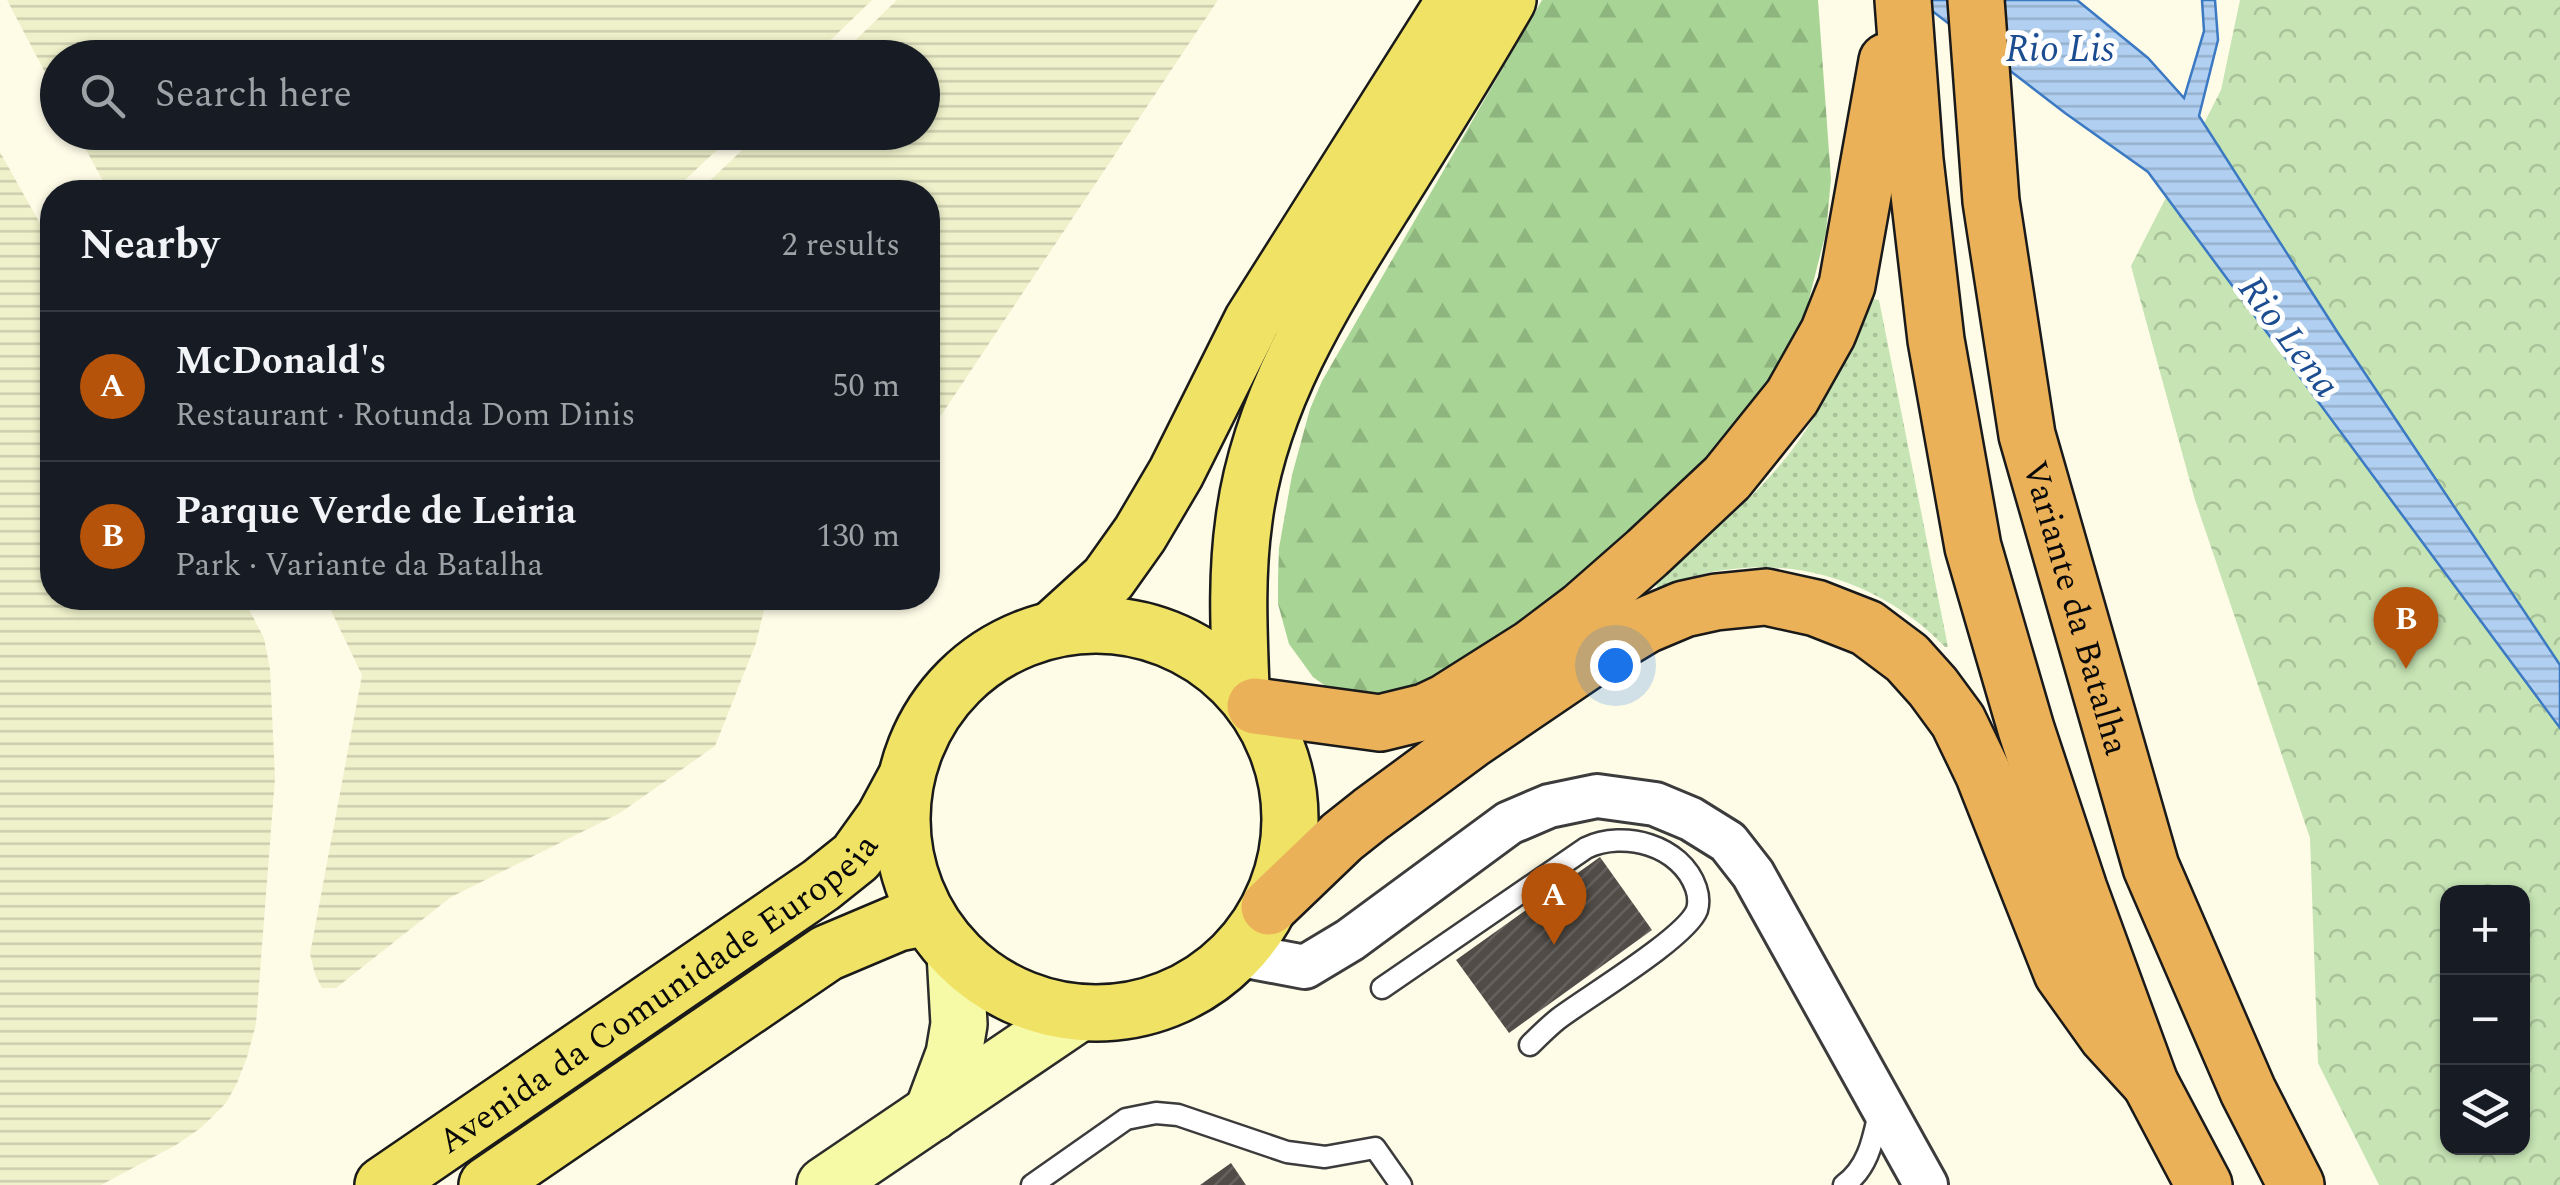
<!DOCTYPE html>
<meta charset="utf-8">
<style>
body{margin:0;font-family:Spectral,serif;background:#242831;color:#f1f3f6}
.controls{position:absolute;right:30px;bottom:30px;display:grid;overflow:hidden;border-radius:20px;box-shadow:0 2px 8px #0004}
.controls button{width:90px;height:90px;display:grid;place-items:center;padding:0;border:0;border-bottom:2px solid #363941;background:#171b24;color:#f1f3f6;font:50px sans-serif}
.you{position:absolute;left:1615px;top:665px;width:35px;height:35px;margin:-25px;border:8px solid #fff;border-radius:50%;background:#1a73e8;box-shadow:0 0 0 15px #1a73e833}
.badge{display:grid;place-items:center;width:65px;height:65px;border-radius:50%;background:#b45309;color:#fff;font-size:32px;font-weight:700}
.pin{position:absolute;translate:-50% -82px;filter:drop-shadow(0 2px 5px #0008)}
.pin::after{content:'';position:absolute;top:52px;width:35px;height:30px;background:inherit;clip-path:polygon(0 0,100% 0,50% 100%)}
.list{margin:0;padding:0;list-style:none}
h2{display:flex;justify-content:space-between;align-items:center;height:130px;margin:0;padding:0 40px;font-size:42px}
h2 small{font-size:32px;font-weight:400;color:#9ea1a6}
.list li{display:grid;grid-template-columns:65px 1fr auto;gap:30px;align-items:center;box-sizing:border-box;height:150px;padding:0 40px;border-top:2px solid #363941}
.list b{display:block;font-size:38px;white-space:nowrap}
.list p{margin:0;font-size:32px;white-space:nowrap;color:#9ea1a6}
.list em{font-size:32px;font-style:normal;color:#9ea1a6}
.icon{flex:none;width:55px;height:55px;fill:none;stroke:currentColor;stroke-width:2;stroke-linecap:round;stroke-linejoin:round}
.map{position:relative;flex:none;width:2560px;height:1185px;overflow:hidden}
.search{position:absolute;background:#171b24;box-shadow:0 2px 8px #0004;left:40px;top:40px;width:900px;height:110px;display:flex;align-items:center;gap:25px;box-sizing:border-box;padding:0 35px;border-radius:55px;color:#9ea1a6;font-size:38px}
.panel{position:absolute;background:#171b24;box-shadow:0 2px 8px #0004;left:40px;top:180px;width:900px;height:430px;border-radius:40px}
.map>svg:first-child{display:block}
</style>
<div class="map">
<svg width="2560" height="1185" viewBox="0 0 2560 1185">
<defs>
<pattern id="farmland-rules" width="6" height="5" patternUnits="userSpaceOnUse" patternTransform="scale(2.5)"><rect width="6" height="5" fill="#eef1ca"/><path d="M0 2.5h6" fill="none" stroke="#cbcdac"/></pattern>
<pattern id="grass-dots" width="8" height="8" patternUnits="userSpaceOnUse" patternTransform="scale(2.5)"><rect width="8" height="8" fill="#c6e4b4"/><path d="M2 2h.1M6 6h.1" fill="none" stroke="#a9c299" stroke-width="1.8" stroke-linecap="round"/></pattern>
<pattern id="forest-firs" width="22" height="20" patternUnits="userSpaceOnUse" patternTransform="scale(2.5)"><rect width="22" height="20" fill="#a8d495"/><path d="M5 1l3.5 6h-7zM16 11l3.5 6h-7z" fill="#8fb57f"/></pattern>
<pattern id="park-crowns" width="20" height="18" patternUnits="userSpaceOnUse" patternTransform="scale(2.5)"><rect width="20" height="18" fill="#c6e4b4"/><path d="M2 6a3 3 0 1 1 6 0M12 15a3 3 0 1 1 6 0" fill="none" stroke="#a9c299"/></pattern>
<pattern id="water-rules" width="6" height="5" patternUnits="userSpaceOnUse" patternTransform="scale(2.5)"><rect width="6" height="5" fill="#b0cff1"/><path d="M0 2.5h6" fill="none" stroke="#96b0cd"/></pattern>
<pattern id="building-hatch" width="6" height="6" patternUnits="userSpaceOnUse" patternTransform="scale(2.5)"><rect width="6" height="6" fill="#514c47"/><path d="M-1 1l2-2M0 6l6-6M5 7l2-2" fill="none" stroke="#65615d"/></pattern>
</defs>
<rect width="100%" height="100%" fill="#fefce7"/>
<g fill="url(#farmland-rules)">
<path d="M7 0H872L813 57 58 58 57 95Z"/>
<path d="M897 0H1218L942 414 928 426V192H698L760 133 922 132V58L838 57Z"/>
<path d="M77 133H735L672 192H109Z"/>
<path d="M0 152 52 245V598H243L264 638 270 669 275 778 256 1024 247 1057 237 1083 226 1103 202 1127 176 1145 101 1185H0Z"/>
<path d="M325 598H767L756 643 715 746 620 813 451 897 336 988H322L315 974 310 954 362 675Z"/>
</g>
<path fill="url(#grass-dots)" d="M1873 299 1879 300 1948 647H1945C1892 591 1811 559 1733 569 1721 570 1707 572 1695 577 1683 581 1672 588 1659 590L1655 583 1659 577C1710 535 1770 486 1806 430 1833 388 1851 343 1873 299Z"/>
<path fill="url(#forest-firs)" d="M1542 0H1818L1831 179 1826 232 1806 311 1785 358 1741 429 1584 592 1402 698 1331 690 1313 677 1289 644 1278 604V579L1279 548 1292 475 1310 409 1322 381Z"/>
<path fill="url(#park-crowns)" fill-rule="evenodd" d="M2240 0H2560V1185H2379L2318 1063 2310 838 2195 500 2131 266 2221 90ZM2448 892H2522V1148H2448Z"/>
<path fill="url(#water-rules)" stroke="#3c79c3" stroke-width="2.5" d="M1918 0H2077L2148 58 2184 98 2204 31 2202 0H2215L2218 40 2199 116 2338 333 2560 665V728L2148 172 2065 113Z"/>
<g fill="url(#building-hatch)">
<path d="M1600 857 1652 930 1509 1033 1456 960Z"/>
<path d="M1231 1163 1246 1185H1200Z"/>
</g>
<g fill="none" stroke-linecap="round" stroke-linejoin="round">
<defs>
<g id="lane">
<path d="M1382 988 1586 848C1624 830 1681 845 1696 888 1698 894 1699 903 1697 910 1686 938 1587 997 1558 1019 1548 1027 1539 1036 1530 1045"/>
<path d="M1032 1185 1126 1119 1156 1113 1178 1115 1287 1152 1325 1157 1375 1148 1401 1185"/>
<path d="M1844 1185C1868 1168 1873 1140 1879 1113"/>
</g>
<path id="street" d="M1236 954 1305 967 1350 940 1509 823 1549 806 1597 796 1655 804 1691 819 1728 842 1753 874 1926 1185"/>
<g id="secondary">
<path d="M932 1113 954 1054 959 1024 955 953"/>
<path d="M825 1185 1079 1013"/>
</g>
<g id="primary">
<circle cx="1096" cy="819" r="194"/>
<path d="M1053 629 1108 579 1140 534 1176 473 1252 321 1455 0"/>
<path d="M1241 688C1239 633 1236 576 1244 520 1259 402 1323 301 1385 202 1427 135 1469 68 1508 0"/>
<path id="s1" d="M383 1185 821 885 856 857 884 818 904 781"/>
<path d="M487 1185 827 953 898 923 927 917"/>
</g>
<g id="highway">
<path d="M1903 0 1915 160 1936 340 1973 547 2026 729 2079 889 2150 1083 2204 1185"/>
<path id="s2" d="M1976 0 1991 201 2027 435 2151 867 2248 1091 2296 1185"/>
<path d="M1255 706 1380 723 1425 712 1446 702 1533 647 1582 610 1647 553 1727 478 1792 397 1828 333 1847 285 1887 61"/>
<path d="M1269 907 1342 837 1371 814 1470 741 1601 652 1646 625 1684 609 1716 602 1766 597 1816 608 1867 628 1907 658 1933 687 1958 721 1983 773 2062 973 2107 1036 2150 1083"/>
</g>
</defs>
<use href="#lane" stroke="#3c3c3c" stroke-width="25"/>
<use href="#street" stroke="#3c3c3c" stroke-width="48"/>
<use href="#secondary" stroke="#2b2b2b" stroke-width="60"/>
<use href="#primary" stroke="#1a1a1a" stroke-width="60"/>
<use href="#highway" stroke="#1a1a1a" stroke-width="60"/>
<use href="#lane" stroke="#fff" stroke-width="20"/>
<use href="#street" stroke="#fff" stroke-width="42"/>
<use href="#secondary" stroke="#f6faa6" stroke-width="55"/>
<use href="#primary" stroke="#efe265" stroke-width="55"/>
<use href="#highway" stroke="#ebb158" stroke-width="55"/>
</g>
<g text-anchor="middle" stroke-width="10" stroke-linejoin="round" paint-order="stroke">
<g font-size="35" fill="#090909" stroke="#fff">
<text dy="12" stroke="none"><textPath href="#s2" startOffset="618">Variante da Batalha</textPath></text>
<text dy="12" stroke="none"><textPath href="#s1" startOffset="335">Avenida da Comunidade Europeia</textPath></text>
</g>
<g font-size="38" font-style="italic" fill="#1d4d91" stroke="#fff">
<text x="2060" y="61">Rio Lis</text>
<text transform="translate(2290 336) rotate(53)" y="13">Rio Lena</text>
</g>
</g>
</svg>
<div class="controls">
<button>+</button>
<button>−</button>
<button><svg class="icon" aria-label="layers" viewBox="0 0 24 24"><path d="M12 4l9 5-9 5-9-5zM3 14l9 5 9-5"/></svg></button>
</div>
<div class="you"></div>
<div class="pin badge" style="left:1554px;top:945px">A</div>
<div class="pin badge" style="left:2406px;top:669px">B</div>
<div class="search"><svg class="icon" aria-label="search" viewBox="0 0 24 24"><circle cx="10" cy="10" r="6"/><path d="M15 15l6 6"/></svg>Search here</div>
<section class="panel">
<h2>Nearby<small>2 results</small></h2>
<ul class="list">
<li><span class="badge">A</span><div><b>McDonald's</b><p>Restaurant · Rotunda Dom Dinis</p></div><em>50 m</em></li>
<li><span class="badge">B</span><div><b>Parque Verde de Leiria</b><p>Park · Variante da Batalha</p></div><em>130 m</em></li>
</ul>
</section>
</div>
